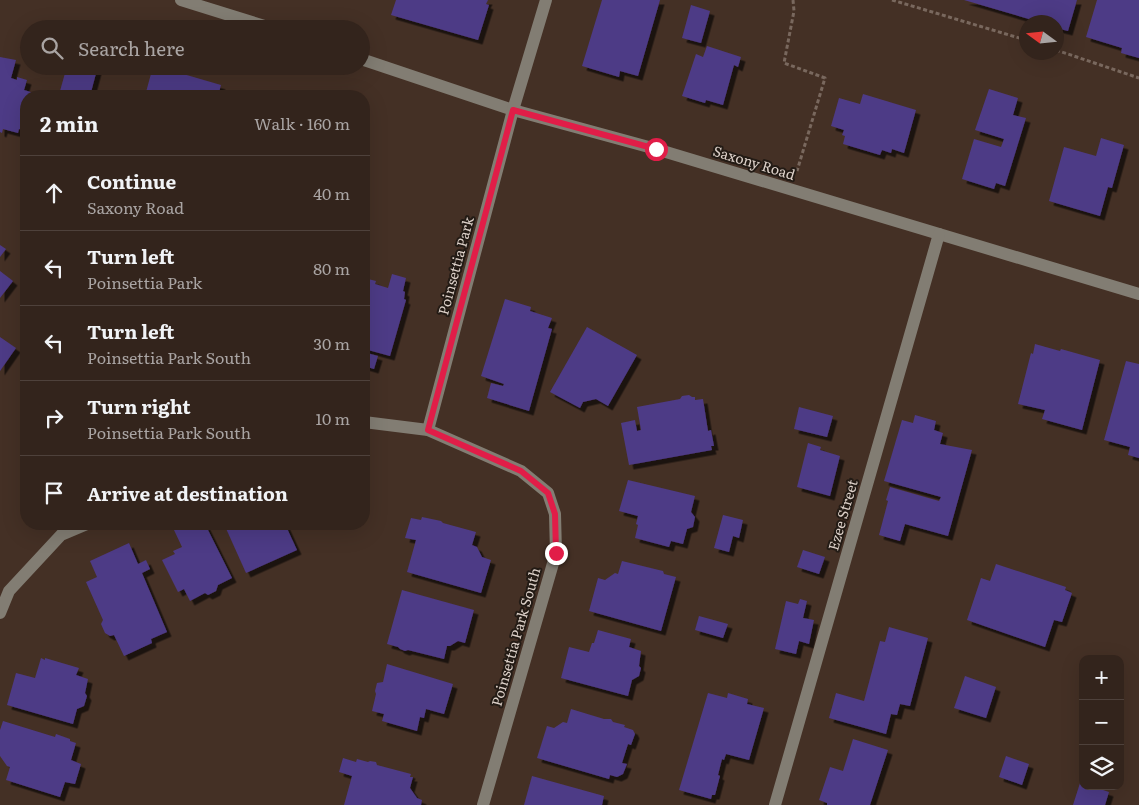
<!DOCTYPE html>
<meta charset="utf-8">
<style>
body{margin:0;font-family:Literata,serif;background:#3e3029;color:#f1f3f6}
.controls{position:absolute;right:15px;bottom:15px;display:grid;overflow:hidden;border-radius:10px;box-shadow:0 5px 20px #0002}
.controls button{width:45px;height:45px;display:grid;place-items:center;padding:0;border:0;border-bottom:1px solid #4e413b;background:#33241c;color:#f1f3f6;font:25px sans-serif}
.compass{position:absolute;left:1019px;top:15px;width:45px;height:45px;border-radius:50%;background:#33241c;box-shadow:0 5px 20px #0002;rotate:285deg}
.stop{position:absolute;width:15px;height:15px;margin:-11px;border:4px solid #e11d48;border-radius:50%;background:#fff}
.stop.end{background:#e11d48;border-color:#fff;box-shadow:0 1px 5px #0008}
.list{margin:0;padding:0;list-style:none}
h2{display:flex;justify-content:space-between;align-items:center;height:65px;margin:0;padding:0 20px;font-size:21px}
h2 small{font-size:16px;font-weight:400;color:#a9a4a3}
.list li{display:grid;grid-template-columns:32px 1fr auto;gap:15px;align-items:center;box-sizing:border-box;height:75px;padding:0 20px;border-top:1px solid #4e413b}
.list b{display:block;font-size:19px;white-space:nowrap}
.list p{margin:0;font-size:16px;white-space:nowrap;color:#a9a4a3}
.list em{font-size:16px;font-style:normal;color:#a9a4a3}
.icon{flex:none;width:28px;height:28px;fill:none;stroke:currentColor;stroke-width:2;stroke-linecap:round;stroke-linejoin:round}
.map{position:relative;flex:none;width:1139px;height:805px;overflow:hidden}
.search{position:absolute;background:#33241c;box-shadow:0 5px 20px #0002;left:20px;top:20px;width:350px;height:55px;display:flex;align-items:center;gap:12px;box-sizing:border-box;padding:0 18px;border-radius:28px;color:#a9a4a3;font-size:19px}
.panel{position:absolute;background:#33241c;box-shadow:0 5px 20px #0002;left:20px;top:90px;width:350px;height:440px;border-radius:20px}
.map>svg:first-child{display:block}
</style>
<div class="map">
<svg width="1139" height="805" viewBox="0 0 1139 805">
<defs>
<filter id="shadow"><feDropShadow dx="4.5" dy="4.5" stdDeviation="0" flood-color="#0009"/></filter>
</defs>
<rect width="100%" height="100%" fill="#443025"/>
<g fill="#4e3a86" filter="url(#shadow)">
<path d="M396 0H488L486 4 489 5 478 40 391 15Z"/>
<path d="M602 0H660L638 76 620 71 619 77 582 66Z"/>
<path d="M964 0H1077L1068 31 1056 28V22H1039Z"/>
<path d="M1097 0H1139V58L1121 53 1122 48 1086 37Z"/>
<path d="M691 5 710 11 701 43 682 38Z"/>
<path d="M707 46 741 57 738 67 734 65 723 105 706 100 705 103 682 96 696 54 703 57Z"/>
<path d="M0 57 16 60 11 78 17 80V77L27 80 24 90 34 93 33 96H26V115L23 130 19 129 18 133 3 129 2 133 0 132Z"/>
<path d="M67 66H98L90 96H79L60 91Z"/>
<path d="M166 69 221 85 218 96H145L152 70 165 74Z"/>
<path d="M989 89 1018 98 1013 115 1026 118 1005 186 996 183 994 189 962 179 974 139 1001 147 1004 139 975 130Z"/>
<path d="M863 94 916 110 904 153 892 149 891 153 882 150 880 155 843 144 845 136 842 135 844 130 831 126 839 98 860 104Z"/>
<path d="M1101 138 1124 145 1112 188 1108 187 1100 216 1049 201 1064 147 1096 156Z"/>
<path d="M26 151V167L22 166Z"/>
<path d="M0 245 6 249 0 257Z"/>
<path d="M0 271 13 281 0 298Z"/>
<path d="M392 274 406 278 403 291 405 292 404 299 406 300 390 356 368 350 367 353 378 356 374 369 364 366V278L376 281 375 284 388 288Z"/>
<path d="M505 299 531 307 530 311 552 318 548 328 552 329 529 411 487 398 491 383 503 386 504 384 481 376Z"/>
<path d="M587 327 637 355 608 406 596 399 583 402 580 408 550 392Z"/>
<path d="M0 337 16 348 0 371Z"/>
<path d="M1035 344 1060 351 1061 349 1100 360 1082 430 1042 419 1045 410 1018 404 1031 353 1033 354Z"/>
<path d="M1126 361 1139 364V458L1128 455 1130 447 1104 440Z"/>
<path d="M689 395 692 397H695V400L703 399 708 431 711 430 714 446H711L712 450 629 465 621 423 635 420 637 431 641 430 637 407 680 399 682 396Z"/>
<path d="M799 407 833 416 827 437 794 429Z"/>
<path d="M915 415 936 421 934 430 943 433 940 444 972 450 948 536 905 524 900 541 879 535 888 501 886 500 890 487 939 501 941 497 884 481 902 420 913 423Z"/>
<path d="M808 443 821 447 820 450 840 456 830 496 797 487Z"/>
<path d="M628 480 695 496 691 512 695 517 693 527 687 529 683 544 671 541 669 547 635 538 638 525 636 524 638 516 619 511Z"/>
<path d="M723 515 743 520 739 538 733 536 729 552 714 548Z"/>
<path d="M422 517 441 521 443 523 476 532 472 545 477 547 482 557 491 560 481 593 407 572 416 540 405 538 411 518 421 520Z"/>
<path d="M187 524H205L232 578 218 585 216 591 208 595 205 593 190 601 184 589 178 592 162 560 175 554 173 551 182 547 174 530Z"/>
<path d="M224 524H285L297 550 246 573Z"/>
<path d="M129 543 138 564 146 560 150 569 142 573 167 632 151 639 152 643 124 656 114 635 110 636 105 633 101 624 103 620 86 582 97 577 90 561Z"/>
<path d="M803 550 825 557 819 574 797 567Z"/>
<path d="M622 561 663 571 664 574 676 577 661 631 589 611 598 578 605 580 615 573 618 574Z"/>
<path d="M996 564 1066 587 1065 590 1072 593 1062 622 1054 620 1045 647 967 620 981 578 990 581Z"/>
<path d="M402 590 474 610 465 643 458 641 450 646H447L444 659 408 650 405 651 400 649 398 647 387 644Z"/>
<path d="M800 599 807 601 803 618 814 620 809 644 799 641 796 654 775 649 786 601 798 604Z"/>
<path d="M699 616 728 624 723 638 695 630Z"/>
<path d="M889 627 928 638 910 706 900 704 897 715 891 714 886 734 829 718 836 693 864 701 880 641 885 642Z"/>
<path d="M598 630 631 639 629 647 641 651 639 666 641 668 639 676 632 680 628 696 561 678 569 647 589 652 592 643H594Z"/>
<path d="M41 658 45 660V658L79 668 76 675 88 679 85 693 87 696 84 706 77 709 73 724 7 705 16 673 35 678Z"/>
<path d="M387 664 453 684 444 714 426 709 424 718 420 717 417 731 382 721 384 714 372 711 376 694 375 691 377 683 383 682Z"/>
<path d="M965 676 996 687 986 718 954 708Z"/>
<path d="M708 693 727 698 728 693 748 699 747 704 764 708 749 760 726 754 724 760 722 759 718 775 720 776 715 795H712L711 799 679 790Z"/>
<path d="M571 709 604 719H611L613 722 625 725 624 727 633 730 635 734 631 745 628 744 622 763 627 764 623 774 617 777 610 775 609 779 537 758 547 726 554 728 563 722 567 723Z"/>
<path d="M3 721 55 737 56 734 70 739V741L76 743 71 760 81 764 75 784 65 782 60 797 6 780 10 767 7 766 0 756V730Z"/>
<path d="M853 739 888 750 870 805H827V803L819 800 830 767 843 771Z"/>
<path d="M1006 756 1029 764 1022 785 999 777Z"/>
<path d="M343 758 356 762 357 759 368 762 370 761 376 762 377 765 411 774 410 777H413L410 788 417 798 422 800 421 805H344L352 776 339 772Z"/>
<path d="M532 776 604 796 602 805H524Z"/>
<path d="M1080 783H1083V786H1091L1109 792 1105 805H1073Z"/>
</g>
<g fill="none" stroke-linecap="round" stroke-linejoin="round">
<g stroke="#79685e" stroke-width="3" stroke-dasharray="4 2.5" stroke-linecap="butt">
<path d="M793 0 794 11 784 63 825 78 797 171"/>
<path d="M892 0 1026 40"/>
<path d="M1056 50 1139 78"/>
</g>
<g stroke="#827d73" stroke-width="12">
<path d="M181 0 274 29"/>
<path d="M361 59 513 110 656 149 1139 294"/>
<path d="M364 422 428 430 521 471 548 493 555 514 556 553 483 805"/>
<path d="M428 430 513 110 546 0"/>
<path d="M0 613 9 591 61 535 87 524"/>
<path d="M775 805 939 234"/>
</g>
</g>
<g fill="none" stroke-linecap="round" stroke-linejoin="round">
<path stroke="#e11d48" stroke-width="6" d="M556 553 555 514 548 493 521 471 428 430 513 110 656 149"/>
</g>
<g text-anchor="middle" stroke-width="4" stroke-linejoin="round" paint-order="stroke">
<g font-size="14" fill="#dcd0c8" stroke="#231b15">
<text transform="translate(754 163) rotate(17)" y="5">Saxony Road</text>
<text transform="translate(456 266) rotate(-75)" y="5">Poinsettia Park</text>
<text transform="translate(843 515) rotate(-74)" y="5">Ezee Street</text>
<text transform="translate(516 637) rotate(-74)" y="5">Poinsettia Park South</text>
</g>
</g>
</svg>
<div class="controls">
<button>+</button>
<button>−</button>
<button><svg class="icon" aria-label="layers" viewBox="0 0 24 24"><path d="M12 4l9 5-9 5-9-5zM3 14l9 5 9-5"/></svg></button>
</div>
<svg class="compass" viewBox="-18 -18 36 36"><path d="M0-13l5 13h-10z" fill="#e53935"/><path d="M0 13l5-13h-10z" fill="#a9a4a3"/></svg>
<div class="stop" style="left:656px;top:149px"></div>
<div class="stop end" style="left:556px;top:553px"></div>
<div class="search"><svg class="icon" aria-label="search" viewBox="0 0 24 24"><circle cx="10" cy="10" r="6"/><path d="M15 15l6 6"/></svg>Search here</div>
<section class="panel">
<h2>2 min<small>Walk · 160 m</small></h2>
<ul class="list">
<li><svg class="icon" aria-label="ahead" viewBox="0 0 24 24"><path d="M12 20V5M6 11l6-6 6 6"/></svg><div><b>Continue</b><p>Saxony Road</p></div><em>40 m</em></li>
<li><svg class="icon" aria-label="left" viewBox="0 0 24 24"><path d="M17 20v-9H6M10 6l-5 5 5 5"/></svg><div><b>Turn left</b><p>Poinsettia Park</p></div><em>80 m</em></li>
<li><svg class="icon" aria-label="left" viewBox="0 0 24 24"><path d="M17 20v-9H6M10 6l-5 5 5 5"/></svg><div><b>Turn left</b><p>Poinsettia Park South</p></div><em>30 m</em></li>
<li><svg class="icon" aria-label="right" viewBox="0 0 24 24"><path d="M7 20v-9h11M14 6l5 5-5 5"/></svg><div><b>Turn right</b><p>Poinsettia Park South</p></div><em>10 m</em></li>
<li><svg class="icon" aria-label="arrive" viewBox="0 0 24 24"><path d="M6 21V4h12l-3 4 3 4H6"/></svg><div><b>Arrive at destination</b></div></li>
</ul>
</section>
</div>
